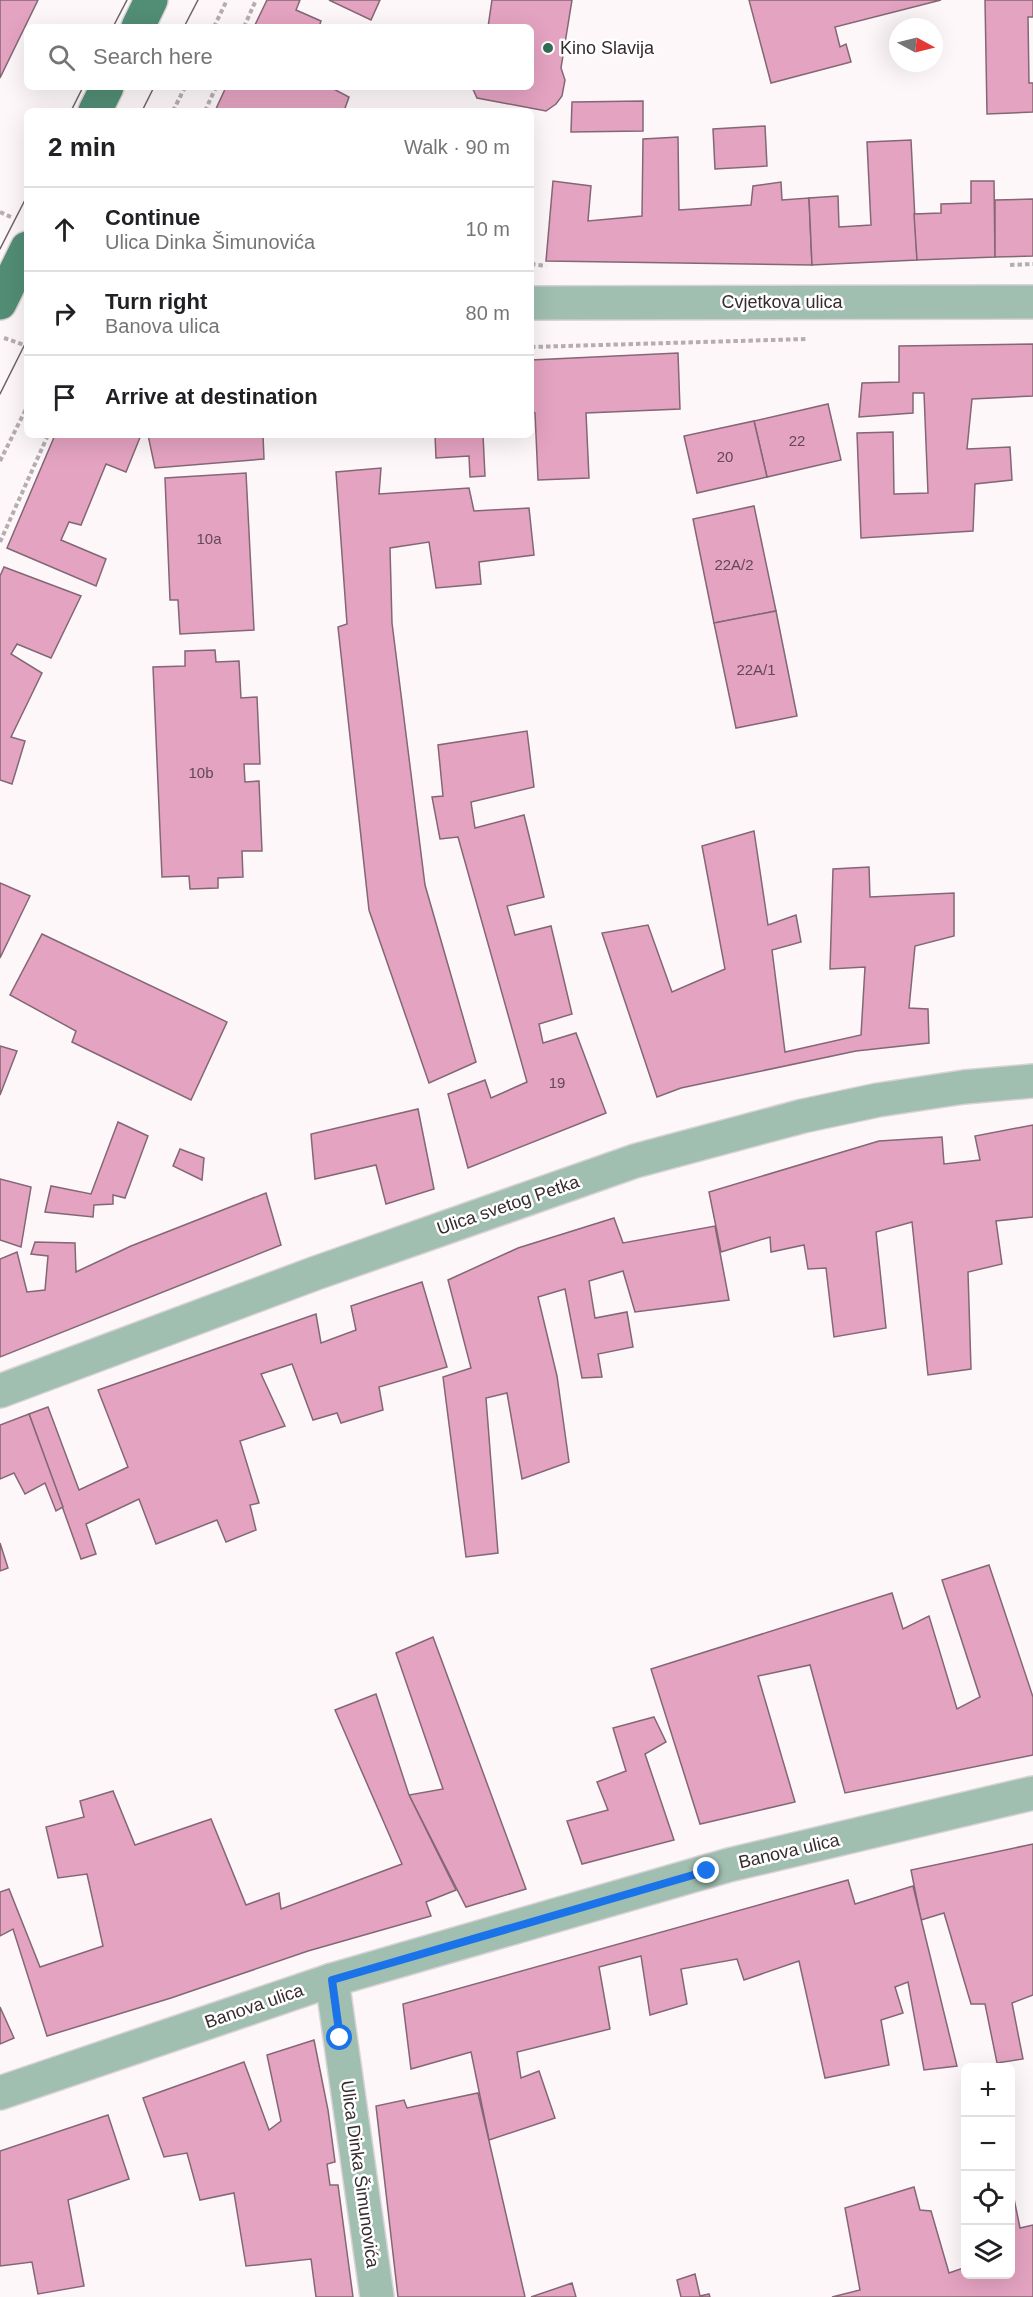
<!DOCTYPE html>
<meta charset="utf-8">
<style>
body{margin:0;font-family:Arial,sans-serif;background:#f2f2f2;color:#202124}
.controls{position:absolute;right:18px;bottom:18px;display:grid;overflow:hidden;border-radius:9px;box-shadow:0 6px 24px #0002}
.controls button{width:54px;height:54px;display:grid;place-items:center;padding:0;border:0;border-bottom:2px solid #e0e0e0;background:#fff;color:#202124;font:30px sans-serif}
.compass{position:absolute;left:889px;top:18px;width:54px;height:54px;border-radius:50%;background:#fff;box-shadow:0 6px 24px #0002;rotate:97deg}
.stop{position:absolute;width:18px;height:18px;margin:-14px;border:4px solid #1a73e8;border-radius:50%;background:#fff}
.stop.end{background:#1a73e8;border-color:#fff;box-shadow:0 2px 6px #0008}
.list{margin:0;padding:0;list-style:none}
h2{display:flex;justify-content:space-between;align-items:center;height:78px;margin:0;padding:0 24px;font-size:26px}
h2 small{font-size:20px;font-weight:400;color:#757577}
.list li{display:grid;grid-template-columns:39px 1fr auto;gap:18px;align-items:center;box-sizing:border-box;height:84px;padding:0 24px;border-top:2px solid #e0e0e0}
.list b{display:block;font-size:22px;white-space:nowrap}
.list p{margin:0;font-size:20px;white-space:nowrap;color:#757577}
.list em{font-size:20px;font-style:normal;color:#757577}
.icon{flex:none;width:33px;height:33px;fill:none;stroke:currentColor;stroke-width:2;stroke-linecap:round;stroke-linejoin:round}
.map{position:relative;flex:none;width:1033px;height:2297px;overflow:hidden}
.search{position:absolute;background:#fff;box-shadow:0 6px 24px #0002;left:24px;top:24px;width:510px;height:66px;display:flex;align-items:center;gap:15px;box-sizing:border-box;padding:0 21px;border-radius:9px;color:#757577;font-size:22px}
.panel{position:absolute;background:#fff;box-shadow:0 6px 24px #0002;left:24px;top:108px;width:510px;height:330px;border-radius:9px}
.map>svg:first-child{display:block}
</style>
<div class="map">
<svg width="1033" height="2297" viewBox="0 0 1033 2297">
<rect width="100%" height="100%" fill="#fdf7fa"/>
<g fill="#e4a3c1" stroke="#846774" stroke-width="1.5">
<path d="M0 0H38L0 78Z"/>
<path d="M267 0H300L296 10 321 21 319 27H254Z"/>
<path d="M329 0H380L371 20Z"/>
<path d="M492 0H572L561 68 565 80 562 96 556 104 546 111 477 98 472 87H531V27H488Z"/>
<path d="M749 0H941L835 27 840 47 846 44 851 62 771 83Z"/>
<path d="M985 0H1033V17H1028L1029 83H1033V112L987 114Z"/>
<path d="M226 87H330L349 97 344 111H215Z"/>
<path d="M643 101V131L571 132 572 102Z"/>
<path d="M765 126 767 166 715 169 713 129Z"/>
<path d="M678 137 679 210 751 205 753 186 781 182 782 200 809 198 812 265 546 261 553 181 591 186 588 221 642 216 643 139Z"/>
<path d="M911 140 917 260 812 265 809 198 838 196 839 227 871 225 867 142Z"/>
<path d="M971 181H994L995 257 917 260 914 214 941 213V204L971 203Z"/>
<path d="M1033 199V256L995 257V200Z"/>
<path d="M1033 344V396L972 399 967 449 1010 447 1012 480 975 484 973 531 861 538 857 433 893 432 894 494 928 493 924 393H913V413L859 417 862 383 899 382V346Z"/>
<path d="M678 353 680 409 586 413 589 478 538 480 535 413H531V360Z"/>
<path d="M828 404 841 460 767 477 754 421Z"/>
<path d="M754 421 767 477 697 493 684 436Z"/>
<path d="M55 435H141L126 472 106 464 81 525 69 522 61 540 106 559 96 586 7 548Z"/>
<path d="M148 435H263L264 459 155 468Z"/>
<path d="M435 435H483L485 476 470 477 469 456 436 458Z"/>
<path d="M381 468 379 494 469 488 474 511 529 508 534 555 479 562 481 584 436 588 429 542 390 548 392 623 425 885 476 1062 429 1083 369 910 338 627 347 624 336 472Z"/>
<path d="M246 473 254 630 180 634 178 600H170L165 478Z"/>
<path d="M754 506 776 611 714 623 693 519Z"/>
<path d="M4 567 81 596 51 658 17 644 11 654 42 673 11 737 25 741 12 784 0 780V576Z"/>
<path d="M776 611 797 716 736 728 714 623Z"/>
<path d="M215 650 216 662 239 661 241 698 257 697 260 764H244L245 782 259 781 262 851H242L243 877 218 878V888L190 889 189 876 162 877 153 667 185 666V651Z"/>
<path d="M527 731 534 787 471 802 475 828 524 815 544 897 507 906 515 935 551 926 572 1014 539 1024 543 1043 576 1033 606 1113 468 1168 448 1094 485 1080 491 1098 527 1082 458 837 440 839 432 797 443 796 438 745Z"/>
<path d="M754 831 768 925 796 915 801 942 772 950 785 1052 861 1035 865 967 830 969 833 869 869 867 870 897 954 893V936L915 946 909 1008 928 1009 929 1043 856 1051 681 1088 657 1097 602 933 648 925 672 992 725 969 702 846Z"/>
<path d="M0 883 30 896 0 958Z"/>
<path d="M42 934 227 1022 191 1100 72 1042 76 1031 10 995Z"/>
<path d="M0 1046 17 1051 0 1095Z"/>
<path d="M418 1109 434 1189 386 1204 376 1165 315 1179 311 1134Z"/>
<path d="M118 1122 148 1136 125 1198 113 1195V1204L94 1205 93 1217 45 1212 51 1186 91 1194Z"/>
<path d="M1033 1125V1217L996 1221 1002 1264 968 1272 971 1369 928 1375 912 1222 876 1232 886 1328 834 1337 826 1268 808 1269 804 1245 771 1252 770 1237 721 1252 709 1192 879 1141 942 1137 944 1164 980 1160 975 1136Z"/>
<path d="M180 1149 204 1158 202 1180 173 1166Z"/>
<path d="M0 1179 31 1187 21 1247 0 1240Z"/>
<path d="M266 1193 281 1245 0 1357V1259L17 1252 27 1292 45 1290 48 1256 31 1254 35 1242 75 1243 76 1272 131 1246Z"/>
<path d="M614 1218 623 1243 715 1226 729 1300 635 1312 623 1271 589 1281 595 1318 627 1312 633 1347 598 1354 602 1377 582 1378 565 1289 538 1297 557 1376 569 1462 522 1479 507 1393 486 1398 498 1553 466 1557 443 1377 471 1368 448 1280 518 1248Z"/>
<path d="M422 1282 447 1367 379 1387 383 1410 341 1423 337 1413 313 1420 292 1364 261 1374 285 1426 240 1441 259 1503 250 1505 256 1530 226 1542 217 1520 156 1544 139 1499 86 1524 96 1554 81 1559 29 1414 48 1407 79 1490 128 1467 98 1390 316 1314 321 1343 356 1330 351 1306Z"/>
<path d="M29 1414 63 1507 56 1511 45 1483 25 1494 14 1473 0 1479V1425Z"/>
<path d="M0 1543 8 1568 0 1571Z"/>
<path d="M989 1565 1033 1697V1755L845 1793 810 1665 758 1676 795 1802 700 1824 651 1669 892 1593 903 1629 929 1616 957 1709 980 1697 942 1580Z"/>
<path d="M433 1637 526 1889 466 1907 409 1795 443 1789 396 1653Z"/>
<path d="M376 1694 409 1795 456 1890 426 1902 431 1916 308 1951 171 1998 47 2036 13 1929 0 1936V1892L9 1889 40 1967 103 1946 87 1874 58 1878 46 1827 84 1817 80 1801 113 1791 135 1845 211 1819 246 1905 279 1893 281 1909 402 1864 335 1710Z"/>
<path d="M654 1717 666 1742 645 1754 674 1840 582 1864 567 1821 608 1810 597 1782 626 1771 613 1728Z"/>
<path d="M1033 1844V1995L1012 2003 1023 2059 997 2063 985 2004H971L944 1913 921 1920 911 1870Z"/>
<path d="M848 1880 855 1904 913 1886 957 2066 924 2070 908 1982 895 1987 903 2013 881 2020 889 2065 825 2078 799 1961 744 1980 737 1959 681 1969 687 2004 650 2015 641 1956 599 1967 610 2029 517 2052 521 2078 539 2071 555 2118 489 2140 471 2052 411 2069 403 2004Z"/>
<path d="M0 2007 14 2038 0 2044Z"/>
<path d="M314 2040 328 2110 335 2162 327 2164 330 2185H338L353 2297H316L311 2259 246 2266 234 2193 200 2200 187 2153 164 2157 143 2098 244 2062 269 2130 281 2121 267 2055Z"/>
<path d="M478 2093 525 2297H398L376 2106 404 2100 407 2108Z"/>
<path d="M108 2115 129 2179 68 2200 84 2286 38 2294 32 2262 0 2266V2151Z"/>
<path d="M914 2187 920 2210 931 2211 949 2273 966 2267V2274H1010V2189H1012L1020 2228 1033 2225V2297H832L860 2290 845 2208Z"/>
<path d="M695 2274 700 2296 709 2294 710 2297H681L677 2280Z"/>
<path d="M572 2283 576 2297H531Z"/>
</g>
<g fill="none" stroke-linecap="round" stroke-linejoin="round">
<defs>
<g id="minor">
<path d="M531 303 1033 302"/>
<path d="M0 1391 316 1273 635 1161 803 1116 878 1100 964 1087 1033 1081"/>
<path d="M332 1980 377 2297"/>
<path d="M0 2093 332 1980 729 1865 1033 1793"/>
</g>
<g id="major">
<path d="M138 27 151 0"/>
<path d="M95 111 107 87"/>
<path d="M0 303 27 248"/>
</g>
</defs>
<use href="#minor" stroke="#d9d2d6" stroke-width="36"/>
<use href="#major" stroke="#d9d2d6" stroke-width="36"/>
<g stroke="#b5adb1" stroke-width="4" stroke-dasharray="4.5 3" stroke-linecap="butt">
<path d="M214 27 227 0"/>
<path d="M244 27 256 0"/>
<path d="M173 111 185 87"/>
<path d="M205 111 216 87"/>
<path d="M0 212 13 218"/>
<path d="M531 264 546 266"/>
<path d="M1010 265 1033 264"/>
<path d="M4 338 27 346"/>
<path d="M531 347 806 339"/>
<path d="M0 461 27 407"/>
<path d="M0 542 48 435"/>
</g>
<use href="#minor" stroke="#a0bfb1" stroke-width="33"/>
<use href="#major" stroke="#528d75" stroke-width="33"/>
<g stroke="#6e6468" stroke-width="1.5">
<path d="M113 27 127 0"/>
<path d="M184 27 198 0"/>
<path d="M71 111 83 87"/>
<path d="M142 111 154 87"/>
<path d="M0 249 27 196"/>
<path d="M0 394 27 340"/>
</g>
</g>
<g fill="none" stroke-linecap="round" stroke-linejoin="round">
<path stroke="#1a73e8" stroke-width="8" d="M340 2038 332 1980 707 1871"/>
</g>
<circle fill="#336d57" stroke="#fff" stroke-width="2" cx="548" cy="48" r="6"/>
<g text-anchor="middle" stroke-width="5" stroke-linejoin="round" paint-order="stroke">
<g font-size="15" fill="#624954">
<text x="797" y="446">22</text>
<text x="725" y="462">20</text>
<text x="209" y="544">10a</text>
<text x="734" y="570">22A/2</text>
<text x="756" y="675">22A/1</text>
<text x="201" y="778">10b</text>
<text x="557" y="1088">19</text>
</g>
<g font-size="18" fill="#372b30" stroke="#fff" text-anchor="start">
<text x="560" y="54">Kino Slavija</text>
</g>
<g font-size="18" fill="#372b30" stroke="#fff">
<text x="782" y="308">Cvjetkova ulica</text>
<text transform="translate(508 1205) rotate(-19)" y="6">Ulica svetog Petka</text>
<text transform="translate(789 1851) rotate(-13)" y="6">Banova ulica</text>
<text transform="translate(254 2006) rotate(-19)" y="6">Banova ulica</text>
<text transform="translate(360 2174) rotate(82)" y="6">Ulica Dinka Šimunovića</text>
</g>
</g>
</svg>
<div class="controls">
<button>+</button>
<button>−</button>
<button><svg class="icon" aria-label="locate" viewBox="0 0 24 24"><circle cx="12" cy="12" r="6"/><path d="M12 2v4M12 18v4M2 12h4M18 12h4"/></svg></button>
<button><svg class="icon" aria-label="layers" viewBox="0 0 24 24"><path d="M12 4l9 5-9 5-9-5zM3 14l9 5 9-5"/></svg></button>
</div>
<svg class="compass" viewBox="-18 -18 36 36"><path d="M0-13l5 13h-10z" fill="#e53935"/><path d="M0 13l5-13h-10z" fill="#757577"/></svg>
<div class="stop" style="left:340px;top:2038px"></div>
<div class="stop end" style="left:707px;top:1871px"></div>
<div class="search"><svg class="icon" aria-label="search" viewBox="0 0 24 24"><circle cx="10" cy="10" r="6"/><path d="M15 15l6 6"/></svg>Search here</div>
<section class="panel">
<h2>2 min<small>Walk · 90 m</small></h2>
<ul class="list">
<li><svg class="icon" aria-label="ahead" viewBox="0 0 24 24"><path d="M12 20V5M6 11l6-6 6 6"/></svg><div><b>Continue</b><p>Ulica Dinka Šimunovića</p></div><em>10 m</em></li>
<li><svg class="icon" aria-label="right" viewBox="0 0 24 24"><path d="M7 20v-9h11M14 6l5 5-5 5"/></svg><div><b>Turn right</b><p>Banova ulica</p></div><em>80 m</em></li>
<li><svg class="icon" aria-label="arrive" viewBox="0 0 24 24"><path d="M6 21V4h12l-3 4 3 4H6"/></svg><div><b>Arrive at destination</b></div></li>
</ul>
</section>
</div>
